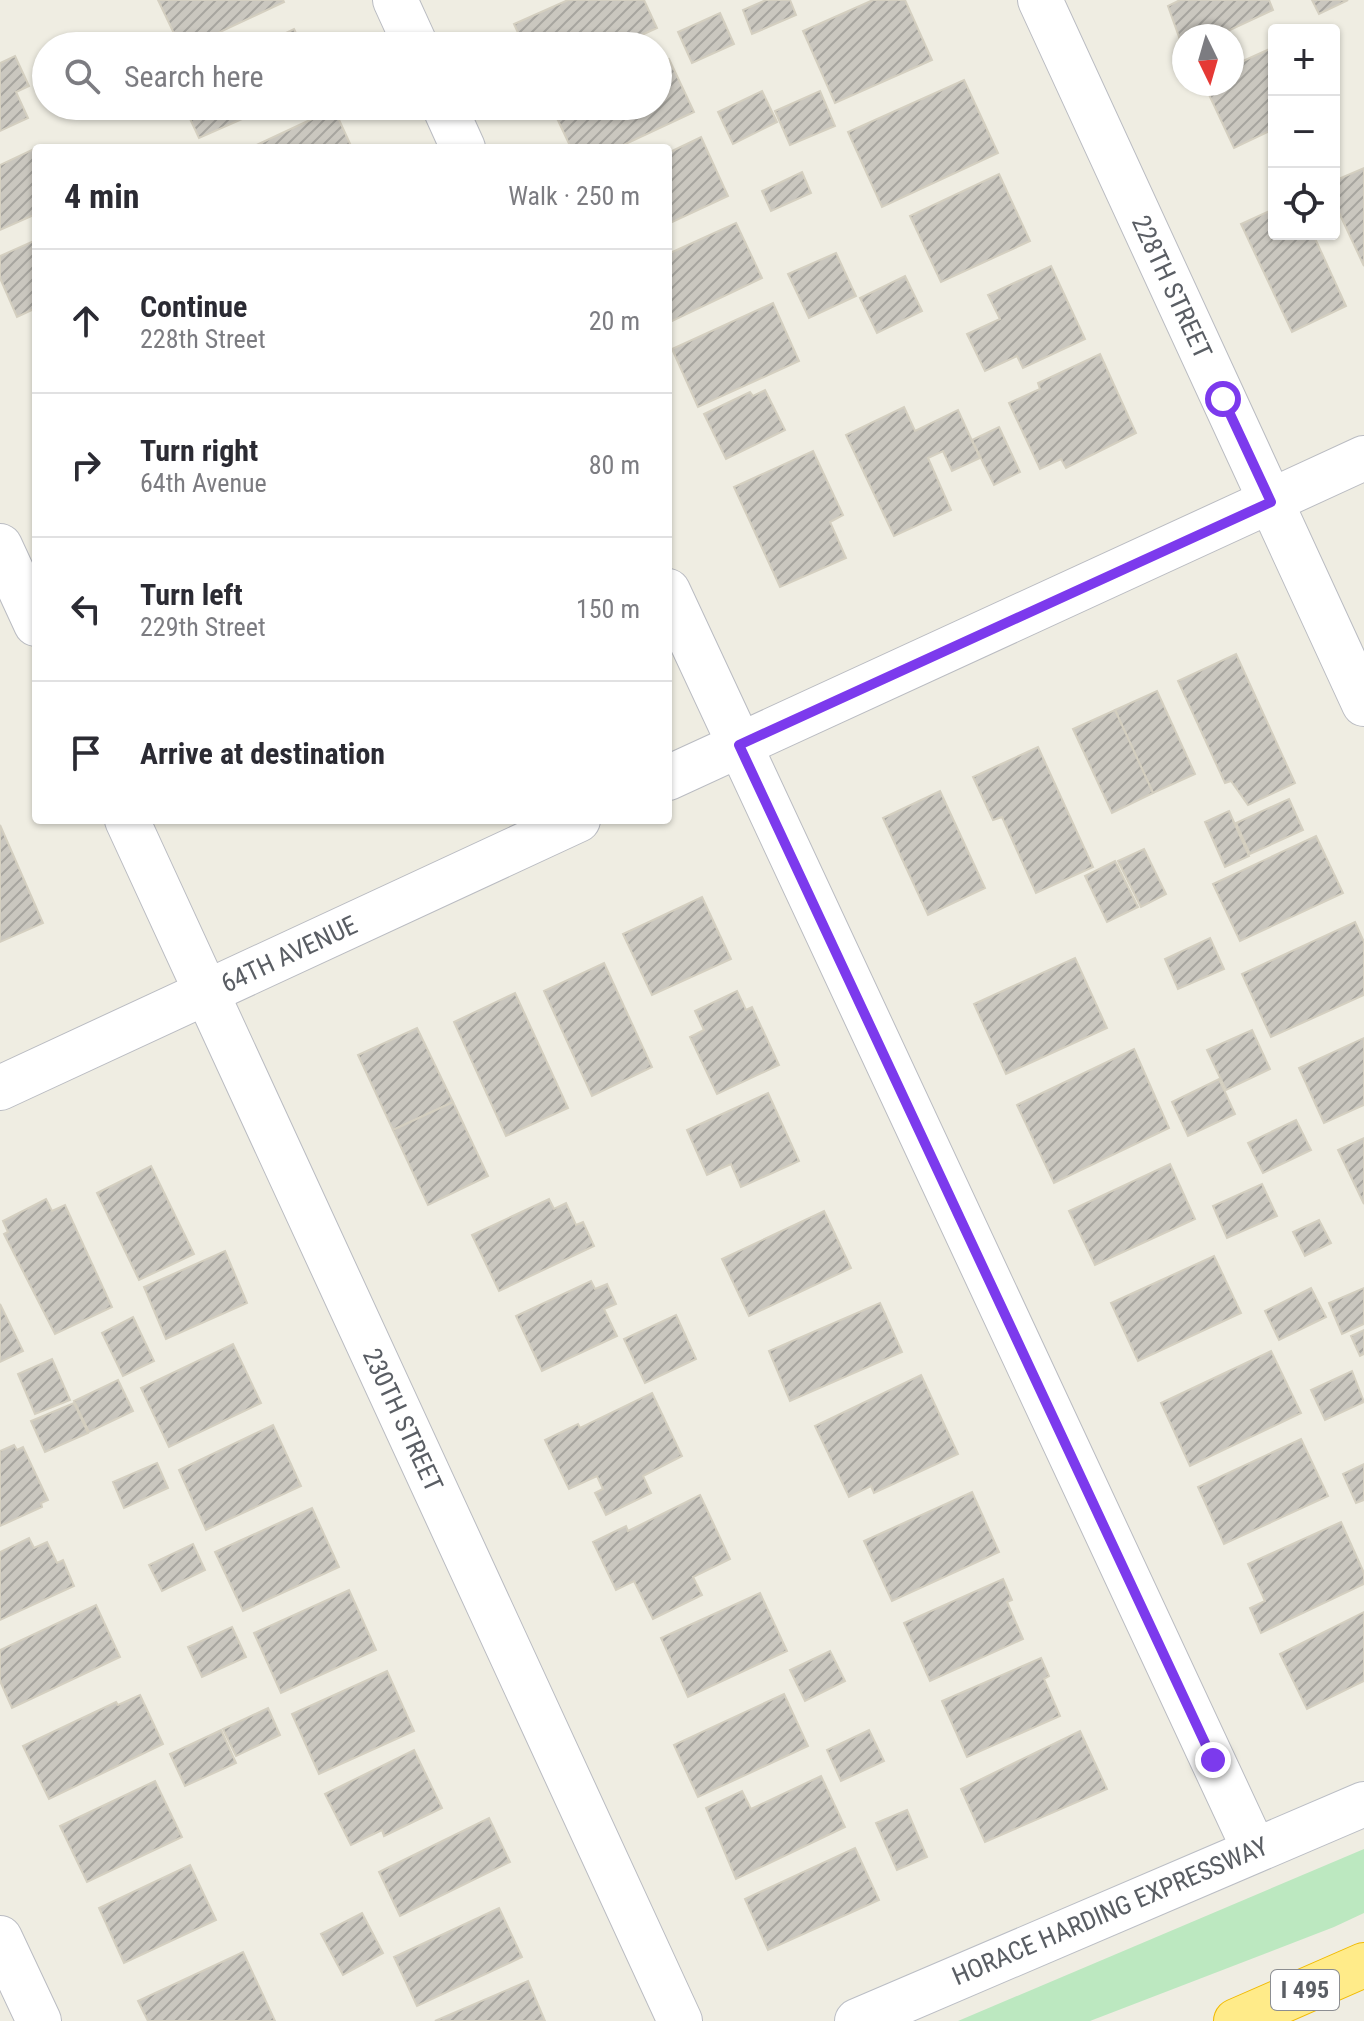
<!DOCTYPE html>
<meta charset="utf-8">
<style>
body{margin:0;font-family:"Roboto Condensed",sans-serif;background:#f2f2f3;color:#2b2b33}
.controls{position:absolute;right:24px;top:24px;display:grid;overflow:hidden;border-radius:8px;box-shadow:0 2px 6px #0004}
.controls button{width:72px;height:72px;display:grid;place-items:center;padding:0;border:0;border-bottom:2px solid #e1e1e2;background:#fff;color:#2b2b33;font:40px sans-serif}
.compass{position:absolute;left:1172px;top:24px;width:72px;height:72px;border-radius:50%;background:#fff;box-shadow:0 2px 6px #0004;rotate:175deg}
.stop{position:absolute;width:24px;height:24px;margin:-18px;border:6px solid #7c3aed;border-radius:50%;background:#fff}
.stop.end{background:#7c3aed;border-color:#fff;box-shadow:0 2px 8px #0008}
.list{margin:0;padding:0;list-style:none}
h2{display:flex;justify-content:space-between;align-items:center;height:104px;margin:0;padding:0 32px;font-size:34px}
h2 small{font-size:26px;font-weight:400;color:#7c7c81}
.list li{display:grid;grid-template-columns:52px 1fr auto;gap:24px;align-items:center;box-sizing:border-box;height:144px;padding:0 32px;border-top:2px solid #e1e1e2}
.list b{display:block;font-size:30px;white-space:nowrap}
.list p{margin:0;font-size:26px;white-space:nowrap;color:#7c7c81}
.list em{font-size:26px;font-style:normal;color:#7c7c81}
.icon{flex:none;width:44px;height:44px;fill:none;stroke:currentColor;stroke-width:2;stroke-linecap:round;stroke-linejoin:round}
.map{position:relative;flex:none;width:1364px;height:2021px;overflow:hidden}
.search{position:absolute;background:#fff;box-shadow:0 2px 6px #0004;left:32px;top:32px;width:640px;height:88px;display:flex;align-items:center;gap:20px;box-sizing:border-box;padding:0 28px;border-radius:44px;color:#7c7c81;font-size:30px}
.panel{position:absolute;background:#fff;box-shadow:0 2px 6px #0004;left:32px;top:144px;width:640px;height:680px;border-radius:8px}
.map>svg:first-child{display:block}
</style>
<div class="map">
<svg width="1364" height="2021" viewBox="0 0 1364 2021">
<defs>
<pattern id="building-hatch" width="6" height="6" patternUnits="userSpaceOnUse" patternTransform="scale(2)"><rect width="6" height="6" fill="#cac7bf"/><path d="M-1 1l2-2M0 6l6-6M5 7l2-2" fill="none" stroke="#a7a59f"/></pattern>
</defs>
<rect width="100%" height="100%" fill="#efede2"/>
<path fill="#bce8c0" d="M1364 1849V1913L1334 1927 1090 2021H958Z"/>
<g fill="url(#building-hatch)" stroke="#d4cfc0" stroke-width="2">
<path d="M158 0H283L284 2 190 46H180Z"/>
<path d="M568 0H644L657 28 618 46H524L514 24Z"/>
<path d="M766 0H790L796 15 752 34 743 10Z"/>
<path d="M873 0H905L932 60 835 103 803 31Z"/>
<path d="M1180 0H1269L1273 10 1217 36H1184V51L1168 6Z"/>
<path d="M1312 0H1348L1319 14Z"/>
<path d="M720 13 734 44 692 63 678 32Z"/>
<path d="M294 29 302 46H259Z"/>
<path d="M1274 47V83L1270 85 1274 93V129L1234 148 1204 84H1232V66Z"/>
<path d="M15 56 29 86 16 92 28 118 0 131V63Z"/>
<path d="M669 59 694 112 617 148H571L554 112 566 106H658V64Z"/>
<path d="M964 80 998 153 882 207 848 132Z"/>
<path d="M762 91 777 122 733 144 718 112Z"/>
<path d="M820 91 835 126 790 145 775 111Z"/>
<path d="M130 106H150L134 114Z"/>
<path d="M184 106H272L199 138Z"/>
<path d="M334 109 352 148H250L310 120Z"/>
<path d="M701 137 728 196 668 224V153Z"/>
<path d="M36 148V214L0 230V165Z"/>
<path d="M1364 168V266L1334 202V181Z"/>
<path d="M802 172 811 193 771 211 762 191Z"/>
<path d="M999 174 1030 241 941 282 910 216Z"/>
<path d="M1274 209V234H1313L1346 306 1292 332 1241 224Z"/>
<path d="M736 223 762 278 668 323V254Z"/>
<path d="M36 240V308L17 317 0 278V256Z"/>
<path d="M836 253 856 296 809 318 788 274Z"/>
<path d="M1051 266 1085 339 1023 368 1017 356 985 371 967 334 1000 319 988 295Z"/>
<path d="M905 276 922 311 877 333 860 298Z"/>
<path d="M773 303 799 361 698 407 672 349Z"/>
<path d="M1100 354 1136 433 1066 468 1061 459 1040 469 1009 403 1040 389 1038 383Z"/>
<path d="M765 390 785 430 726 459 704 414 750 392 753 396Z"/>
<path d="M904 407 915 431 958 410 980 458 952 471 943 451 928 458 951 510 894 536 846 435Z"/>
<path d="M999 427 1020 472 994 485 972 440Z"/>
<path d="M813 451 843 515 830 522 846 558 780 587 734 487Z"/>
<path d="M1236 654 1295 783 1248 805 1231 781 1225 783 1178 681Z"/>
<path d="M1157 691 1195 774 1153 793 1115 710Z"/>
<path d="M1115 710 1153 793 1112 813 1073 729Z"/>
<path d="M1038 747 1093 867 1036 893 1002 817 993 820 973 777Z"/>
<path d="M940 791 985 888 928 915 883 818Z"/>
<path d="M1289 799 1303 830 1250 854 1236 823Z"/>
<path d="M1229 811 1249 856 1225 867 1205 822Z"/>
<path d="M0 825 43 923 0 942Z"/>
<path d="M1316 836 1343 893 1240 941 1213 884Z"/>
<path d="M1144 849 1166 894 1141 907 1118 861Z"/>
<path d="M1115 861 1138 907 1107 922 1085 876Z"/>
<path d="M702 897 731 959 652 995 623 934Z"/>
<path d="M1355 922 1364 942V995L1271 1037 1242 974Z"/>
<path d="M1210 938 1224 969 1178 989 1165 959Z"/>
<path d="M1075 958 1107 1028 1006 1074 974 1004Z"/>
<path d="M604 963 652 1067 592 1096 544 991Z"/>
<path d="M737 991 746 1010 752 1007 779 1065 717 1094 690 1037 704 1030 695 1011Z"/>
<path d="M515 993 568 1108 506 1136 454 1022Z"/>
<path d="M417 1028 453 1102 393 1130 358 1055Z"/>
<path d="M1252 1030 1270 1069 1226 1090 1207 1050Z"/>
<path d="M1364 1038V1105L1324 1123 1299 1068Z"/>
<path d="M1134 1049 1169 1128 1054 1183 1017 1105Z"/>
<path d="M1219 1079 1235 1114 1188 1136 1172 1102Z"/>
<path d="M768 1093 799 1161 741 1187 731 1164 707 1175 687 1130Z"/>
<path d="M453 1102 488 1176 428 1205 393 1130Z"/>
<path d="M1296 1120 1311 1150 1263 1173 1248 1143Z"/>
<path d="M1364 1138V1204L1338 1150Z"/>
<path d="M1170 1164 1195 1219 1095 1265 1069 1211Z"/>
<path d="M151 1166 194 1254 139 1280 97 1193Z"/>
<path d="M1262 1184 1277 1216 1227 1238 1213 1206Z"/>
<path d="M46 1199 52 1211 65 1205 112 1307 55 1334 4 1234 8 1232 3 1221Z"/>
<path d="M549 1199 554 1209 566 1203 576 1225 583 1222 594 1246 499 1291 472 1235Z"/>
<path d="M824 1211 851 1268 749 1316 722 1259Z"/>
<path d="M1319 1220 1331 1243 1305 1256 1293 1232Z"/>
<path d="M225 1251 247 1303 166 1339 144 1287Z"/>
<path d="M1214 1256 1241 1313 1138 1361 1111 1303Z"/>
<path d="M591 1281 595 1289 607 1284 616 1304 604 1309 617 1336 542 1371 516 1316Z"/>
<path d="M1311 1288 1326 1317 1279 1340 1265 1311Z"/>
<path d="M1364 1288V1324L1342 1334 1329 1303Z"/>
<path d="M880 1303 902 1352 790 1401 769 1351Z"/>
<path d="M0 1304 23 1351 0 1362Z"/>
<path d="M676 1315 696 1359 645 1383 624 1339Z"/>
<path d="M133 1317 154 1361 123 1376 102 1333Z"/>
<path d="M1364 1330V1354L1360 1356 1351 1336Z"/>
<path d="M233 1344 261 1403 169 1447 141 1388Z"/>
<path d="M1271 1351 1301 1413 1190 1466 1161 1403Z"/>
<path d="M52 1359 70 1400 35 1414 18 1374Z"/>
<path d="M1352 1371 1364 1402 1325 1420 1311 1390Z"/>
<path d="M921 1375 958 1454 874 1493 871 1486 849 1497 815 1426Z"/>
<path d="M118 1380 133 1411 89 1432 74 1401Z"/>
<path d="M652 1393 682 1456 643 1476 651 1493 606 1515 595 1493 603 1489 597 1476 569 1489 545 1440 578 1424 580 1428Z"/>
<path d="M74 1403 88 1433 45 1452 31 1421Z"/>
<path d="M273 1425 301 1486 206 1530 179 1470Z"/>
<path d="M1301 1439 1328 1496 1224 1544 1198 1487Z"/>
<path d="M14 1445 17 1450 23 1447 48 1500 41 1503 42 1507 0 1526V1451Z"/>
<path d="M157 1463 168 1488 124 1508 113 1482Z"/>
<path d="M1364 1464V1500L1356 1503 1343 1474Z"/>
<path d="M972 1492 999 1552 892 1601 864 1541Z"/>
<path d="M700 1495 730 1559 693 1577 702 1595 653 1619 634 1581 616 1590 593 1542 626 1526 628 1531Z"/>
<path d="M312 1508 339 1567 243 1611 215 1552Z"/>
<path d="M1341 1522 1364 1573V1584L1261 1633 1250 1608 1265 1601 1248 1564Z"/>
<path d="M29 1538 34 1548 47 1542 57 1563 63 1560 74 1586 0 1620V1552Z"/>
<path d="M193 1544 205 1570 162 1591 149 1565Z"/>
<path d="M1003 1579 1012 1600 1007 1602 1023 1639 930 1681 904 1623Z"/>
<path d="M349 1590 376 1650 281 1693 254 1633Z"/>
<path d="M760 1593 787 1651 688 1697 661 1638Z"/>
<path d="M96 1605 120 1657 12 1708 0 1681V1650Z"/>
<path d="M1364 1612V1681L1307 1709 1280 1654Z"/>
<path d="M232 1627 246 1657 202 1677 188 1647Z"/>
<path d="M830 1651 845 1681 805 1701 790 1670Z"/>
<path d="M1041 1658 1049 1676 1044 1679 1060 1716 967 1757 942 1701Z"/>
<path d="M387 1671 414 1731 319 1774 292 1714Z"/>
<path d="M784 1694 808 1746 698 1797 674 1745Z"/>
<path d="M140 1695 163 1744 49 1799 23 1746 116 1702 118 1705Z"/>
<path d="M268 1708 280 1735 236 1756 223 1729Z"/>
<path d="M221 1730 236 1763 185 1786 170 1754Z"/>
<path d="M869 1730 884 1761 841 1781 827 1750Z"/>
<path d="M1080 1731 1107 1789 985 1842 961 1789Z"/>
<path d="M414 1750 442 1808 384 1836 382 1830 351 1845 325 1794Z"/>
<path d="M821 1776 845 1827 736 1879 706 1808 742 1791 751 1809Z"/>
<path d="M155 1781 182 1837 87 1882 60 1826Z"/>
<path d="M907 1810 927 1857 897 1870 876 1823Z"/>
<path d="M489 1818 510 1862 400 1916 379 1872Z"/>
<path d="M855 1848 879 1900 768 1950 745 1899Z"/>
<path d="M190 1865 216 1920 124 1963 99 1908Z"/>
<path d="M499 1908 522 1957 417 2006 394 1957Z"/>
<path d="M362 1913 383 1953 343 1975 321 1934Z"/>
<path d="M243 1952 275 2021H148L138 2001Z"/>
<path d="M528 1981 545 2021H435Z"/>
</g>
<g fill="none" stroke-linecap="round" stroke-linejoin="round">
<defs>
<g id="minor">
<path d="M395 0 416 46"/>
<path d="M1040 0 1364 704"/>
<path d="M444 106 463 148"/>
<path d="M0 546 36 624"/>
<path d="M668 591 1254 1849"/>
<path d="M668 778 1364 458"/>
<path d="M127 820 680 2021"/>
<path d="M0 1088 578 820"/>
<path d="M0 1938 39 2021"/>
</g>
<path id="secondary" d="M857 2021 1364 1804"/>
<path id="motorway" d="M1236 2021 1364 1965"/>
</defs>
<use href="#minor" stroke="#babcc2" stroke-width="46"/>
<use href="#secondary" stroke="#bbbec5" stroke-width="46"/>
<use href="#motorway" stroke="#f1ba00" stroke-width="46"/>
<use href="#minor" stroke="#fff" stroke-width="44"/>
<use href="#secondary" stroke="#fff" stroke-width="44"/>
<use href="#motorway" stroke="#ffeb89" stroke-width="44"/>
</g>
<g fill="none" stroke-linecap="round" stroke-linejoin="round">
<path stroke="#7c3aed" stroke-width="10" d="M1213 1760 739 745 1271 502 1223 399"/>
</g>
<g text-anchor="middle" stroke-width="7" stroke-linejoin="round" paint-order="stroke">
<rect fill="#fff" stroke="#8c8e92" stroke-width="2" x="1271" y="1970" width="68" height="40" rx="6"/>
<g font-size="24" font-weight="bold" fill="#5a5e64">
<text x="1305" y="1998">I 495</text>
</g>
<g font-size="26" fill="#5a5e64" stroke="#fff">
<text transform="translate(1172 287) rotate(65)" y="9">228TH STREET</text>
<text transform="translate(289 954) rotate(-25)" y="9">64TH AVENUE</text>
<text transform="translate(403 1420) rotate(65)" y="9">230TH STREET</text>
<text transform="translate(1110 1911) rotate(-23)" y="9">HORACE HARDING EXPRESSWAY</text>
</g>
</g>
</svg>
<div class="controls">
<button>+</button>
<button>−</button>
<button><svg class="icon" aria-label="locate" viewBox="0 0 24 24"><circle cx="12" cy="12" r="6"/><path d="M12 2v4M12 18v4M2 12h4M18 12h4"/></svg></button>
</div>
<svg class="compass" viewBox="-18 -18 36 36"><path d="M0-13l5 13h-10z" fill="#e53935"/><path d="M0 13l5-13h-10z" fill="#7c7c81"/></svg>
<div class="stop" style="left:1223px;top:399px"></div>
<div class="stop end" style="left:1213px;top:1760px"></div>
<div class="search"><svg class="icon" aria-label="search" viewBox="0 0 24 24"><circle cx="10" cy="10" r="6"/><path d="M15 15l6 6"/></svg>Search here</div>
<section class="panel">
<h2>4 min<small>Walk · 250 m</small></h2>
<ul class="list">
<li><svg class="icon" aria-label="ahead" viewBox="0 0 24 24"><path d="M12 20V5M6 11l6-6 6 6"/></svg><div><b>Continue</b><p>228th Street</p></div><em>20 m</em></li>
<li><svg class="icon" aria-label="right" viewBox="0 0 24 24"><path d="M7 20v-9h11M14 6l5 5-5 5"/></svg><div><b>Turn right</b><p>64th Avenue</p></div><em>80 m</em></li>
<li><svg class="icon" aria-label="left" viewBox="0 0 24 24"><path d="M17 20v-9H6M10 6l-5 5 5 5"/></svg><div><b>Turn left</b><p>229th Street</p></div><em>150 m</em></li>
<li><svg class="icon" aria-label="arrive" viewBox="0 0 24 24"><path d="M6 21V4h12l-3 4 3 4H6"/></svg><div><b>Arrive at destination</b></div></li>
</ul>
</section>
</div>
